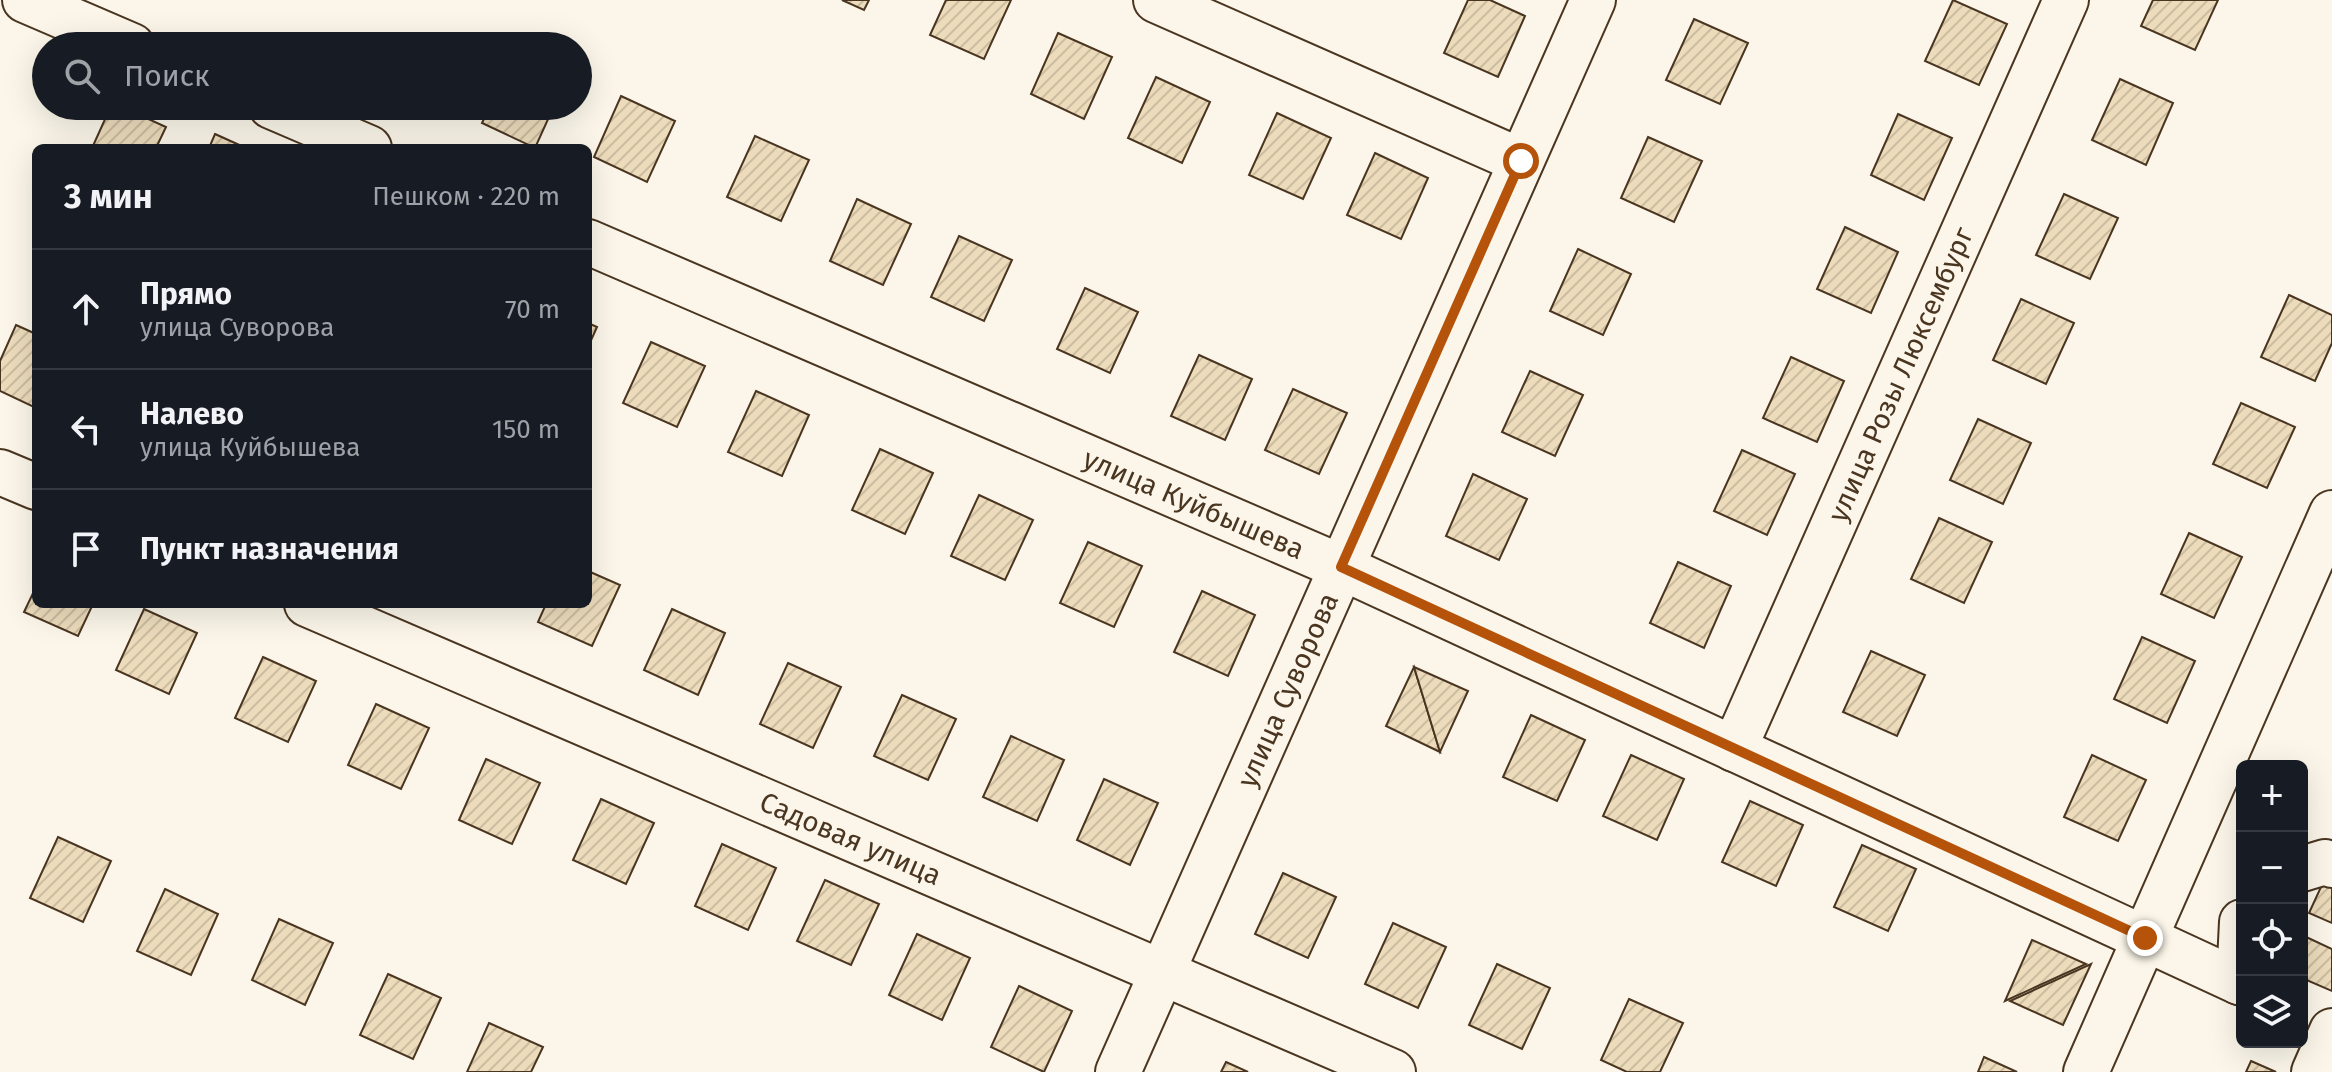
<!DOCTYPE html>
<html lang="ru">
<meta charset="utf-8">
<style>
body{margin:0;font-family:"Fira Sans",sans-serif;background:#242831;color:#f1f3f6}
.controls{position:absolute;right:24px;bottom:24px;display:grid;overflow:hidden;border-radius:12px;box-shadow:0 8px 32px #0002}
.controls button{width:72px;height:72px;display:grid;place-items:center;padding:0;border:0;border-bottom:2px solid #363941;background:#171b24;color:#f1f3f6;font:40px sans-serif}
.stop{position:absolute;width:24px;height:24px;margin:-18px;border:6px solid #b45309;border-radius:50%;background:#fff}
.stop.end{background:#b45309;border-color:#fff;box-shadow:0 2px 8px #0008}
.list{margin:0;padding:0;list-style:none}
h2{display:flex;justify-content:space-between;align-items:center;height:104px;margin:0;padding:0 32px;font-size:34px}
h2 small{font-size:26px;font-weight:400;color:#9ea1a6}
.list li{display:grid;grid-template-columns:52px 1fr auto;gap:24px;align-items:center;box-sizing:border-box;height:120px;padding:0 32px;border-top:2px solid #363941}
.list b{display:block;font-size:30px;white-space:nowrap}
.list p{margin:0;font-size:26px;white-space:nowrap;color:#9ea1a6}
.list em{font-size:26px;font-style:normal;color:#9ea1a6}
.icon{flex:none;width:44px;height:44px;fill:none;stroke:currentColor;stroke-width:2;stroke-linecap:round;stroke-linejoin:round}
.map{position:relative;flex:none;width:2332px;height:1072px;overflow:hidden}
.search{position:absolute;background:#171b24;box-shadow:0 8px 32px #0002;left:32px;top:32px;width:560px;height:88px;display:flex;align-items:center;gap:20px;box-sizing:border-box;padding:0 28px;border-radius:44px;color:#9ea1a6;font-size:30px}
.panel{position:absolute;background:#171b24;box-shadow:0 8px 32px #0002;left:32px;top:144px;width:560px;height:464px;border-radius:12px}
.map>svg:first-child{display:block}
</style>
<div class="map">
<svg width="2332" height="1072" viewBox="0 0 2332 1072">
<defs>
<pattern id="building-hatch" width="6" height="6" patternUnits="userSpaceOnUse" patternTransform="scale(2)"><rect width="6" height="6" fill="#ecdcbc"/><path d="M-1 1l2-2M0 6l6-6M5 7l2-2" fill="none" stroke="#ccbda1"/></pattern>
</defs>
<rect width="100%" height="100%" fill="#fbf6e9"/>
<g fill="url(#building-hatch)" stroke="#4a3520" stroke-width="2">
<path d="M842 0H869L864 10Z"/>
<path d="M946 0H1011L984 59 930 35Z"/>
<path d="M1468 0H1490L1525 16 1498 77 1444 53Z"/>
<path d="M1953 0 2007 24 1979 85 1925 61Z"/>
<path d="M2153 0H2218L2195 50 2141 26Z"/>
<path d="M1694 19 1748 43 1720 104 1666 80Z"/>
<path d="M1058 33 1112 57 1084 119 1031 94Z"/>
<path d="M1156 77 1210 102 1182 163 1128 138Z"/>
<path d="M2120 79 2173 103 2146 165 2092 140Z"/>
<path d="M621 96 675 121 647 182 594 157Z"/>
<path d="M111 106H120L166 127 156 148H92Z"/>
<path d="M490 106H554L535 148 482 123Z"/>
<path d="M1277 113 1331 138 1303 199 1249 175Z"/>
<path d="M1898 114 1952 138 1924 200 1871 175Z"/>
<path d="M215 134 246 148H209Z"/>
<path d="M755 136 809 160 781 221 727 197Z"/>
<path d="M1648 137 1702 161 1674 222 1621 198Z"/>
<path d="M1375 153 1428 178 1401 239 1347 215Z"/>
<path d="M2064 194 2118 218 2090 279 2036 255Z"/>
<path d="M857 199 911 224 883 285 830 261Z"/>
<path d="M1845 227 1898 252 1871 313 1817 289Z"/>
<path d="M959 236 1012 260 984 321 931 297Z"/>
<path d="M1578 249 1631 274 1603 335 1550 311Z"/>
<path d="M1085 288 1138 312 1110 373 1057 349Z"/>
<path d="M2289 295 2332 315V343L2315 381 2261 357Z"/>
<path d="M2021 299 2074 323 2046 384 1993 360Z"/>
<path d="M588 323 597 327 588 347Z"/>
<path d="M16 325 36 334V408L0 391V361Z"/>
<path d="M651 342 705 366 677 427 623 403Z"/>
<path d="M1199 355 1252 379 1225 440 1171 416Z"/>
<path d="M1791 357 1844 381 1817 442 1763 418Z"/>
<path d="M1530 371 1583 395 1555 456 1502 432Z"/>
<path d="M1293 389 1347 413 1319 474 1265 450Z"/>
<path d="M756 391 809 415 782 476 728 452Z"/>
<path d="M2241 403 2295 427 2267 488 2213 464Z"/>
<path d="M1978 419 2031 443 2003 504 1950 480Z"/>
<path d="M880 449 933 473 905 534 852 510Z"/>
<path d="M1742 450 1795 474 1767 535 1714 511Z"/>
<path d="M1473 474 1527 499 1499 560 1446 536Z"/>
<path d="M979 495 1033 520 1005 580 951 556Z"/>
<path d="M1939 518 1992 542 1964 603 1911 579Z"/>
<path d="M2189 533 2242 557 2214 618 2161 594Z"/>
<path d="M1088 542 1142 566 1114 627 1060 603Z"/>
<path d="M1678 562 1731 586 1704 648 1650 623Z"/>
<path d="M588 571 620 585 592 646 538 622 546 604H588Z"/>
<path d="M36 587V604H93L78 636 24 612Z"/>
<path d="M1202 591 1255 615 1228 676 1174 652Z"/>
<path d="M144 609 197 633 169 694 116 670Z"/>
<path d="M672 609 725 633 698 695 644 670Z"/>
<path d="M2142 637 2195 661 2167 723 2114 699Z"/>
<path d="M1871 651 1925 675 1897 736 1843 712Z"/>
<path d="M263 657 316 681 288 742 235 718Z"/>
<path d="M788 663 841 687 813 748 760 724Z"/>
<path d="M1414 667 1440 752 1386 726Z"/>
<path d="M1414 667 1468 691 1440 752Z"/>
<path d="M902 695 956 719 928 780 874 756Z"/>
<path d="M376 704 429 728 401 789 348 765Z"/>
<path d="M1531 715 1585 740 1557 801 1503 777Z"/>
<path d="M1011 736 1064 760 1037 821 983 797Z"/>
<path d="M1631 755 1684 779 1657 840 1603 816Z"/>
<path d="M2092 755 2146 780 2118 841 2064 817Z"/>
<path d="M486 759 540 783 512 844 459 820Z"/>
<path d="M1104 779 1158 803 1130 865 1077 840Z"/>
<path d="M601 799 654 823 626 884 573 860Z"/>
<path d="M1750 801 1803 825 1776 886 1722 862Z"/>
<path d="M58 837 111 861 83 922 30 898Z"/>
<path d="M722 844 776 868 748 930 695 906Z"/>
<path d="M1862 845 1916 869 1888 931 1834 907Z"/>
<path d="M1283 873 1336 897 1308 958 1255 934Z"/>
<path d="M2326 876 2332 879V923L2309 913Z"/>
<path d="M825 880 879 904 851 965 797 941Z"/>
<path d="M165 889 218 914 191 975 137 951Z"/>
<path d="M279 919 333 943 305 1005 252 980Z"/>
<path d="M1393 923 1446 947 1418 1008 1365 984Z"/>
<path d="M917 934 970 958 942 1020 889 995Z"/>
<path d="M2304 936 2332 949V991L2302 978Z"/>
<path d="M2032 940 2086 964 2005 1001Z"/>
<path d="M1497 964 1550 988 1522 1049 1469 1025Z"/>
<path d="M2091 964 2063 1025 2010 1001Z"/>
<path d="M388 974 441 998 413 1059 360 1035Z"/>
<path d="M1019 986 1072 1011 1044 1072 991 1047Z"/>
<path d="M1629 999 1683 1023 1660 1072H1627L1601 1060Z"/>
<path d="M489 1023 543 1047 531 1072H467Z"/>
<path d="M1984 1057 2017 1072H1978Z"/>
<path d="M2251 1061 2276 1072H2246Z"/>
<path d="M1226 1062 1248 1072H1221Z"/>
</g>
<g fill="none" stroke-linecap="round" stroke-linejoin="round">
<defs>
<g id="minor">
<path d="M25 0 132 46"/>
<path d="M1156 0 1521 161"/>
<path d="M271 106 369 148"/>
<path id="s1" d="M588 242 1341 567 2239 982"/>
<path d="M0 472 36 487"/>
<path id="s2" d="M307 604 1393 1072"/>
<path id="s3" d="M1734 749 2066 0"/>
<path d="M2302 869 2325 862 2332 865"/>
<path d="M2242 922 2239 982 2242 983"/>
<path id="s4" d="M1118 1072 1593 0"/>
<path d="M2086 1072 2332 513"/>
<path d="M2314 1072 2332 1031"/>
</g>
</defs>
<use href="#minor" stroke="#4a3520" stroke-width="48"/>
<use href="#minor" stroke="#fbf6e9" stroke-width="44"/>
</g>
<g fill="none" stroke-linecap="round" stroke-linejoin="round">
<path stroke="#b45309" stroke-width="10" d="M1521 161 1341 567 2145 938"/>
</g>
<g text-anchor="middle" stroke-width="6" stroke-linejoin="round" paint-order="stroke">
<g font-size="28" fill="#4a3520" stroke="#fbf6e9">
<text dy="10" stroke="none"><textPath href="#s3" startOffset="410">улица Розы Люксембург</textPath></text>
<text dy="10" stroke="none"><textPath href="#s1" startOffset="660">улица Куйбышева</textPath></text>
<text dy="10" stroke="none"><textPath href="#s4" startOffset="418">улица Суворова</textPath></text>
<text dy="10" stroke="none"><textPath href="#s2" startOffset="592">Садовая улица</textPath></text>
</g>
</g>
</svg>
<div class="controls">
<button>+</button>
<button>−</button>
<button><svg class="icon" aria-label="locate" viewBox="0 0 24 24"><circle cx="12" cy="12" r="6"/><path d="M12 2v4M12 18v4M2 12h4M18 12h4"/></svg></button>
<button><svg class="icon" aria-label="layers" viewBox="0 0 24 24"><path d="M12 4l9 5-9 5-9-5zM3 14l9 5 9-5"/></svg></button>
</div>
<div class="stop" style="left:1521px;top:161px"></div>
<div class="stop end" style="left:2145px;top:938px"></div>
<div class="search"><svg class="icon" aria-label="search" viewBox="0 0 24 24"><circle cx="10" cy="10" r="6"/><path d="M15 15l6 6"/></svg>Поиск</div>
<section class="panel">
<h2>3 мин<small>Пешком · 220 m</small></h2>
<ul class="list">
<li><svg class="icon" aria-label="ahead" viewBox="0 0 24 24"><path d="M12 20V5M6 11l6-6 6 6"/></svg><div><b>Прямо</b><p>улица Суворова</p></div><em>70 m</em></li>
<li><svg class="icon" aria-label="left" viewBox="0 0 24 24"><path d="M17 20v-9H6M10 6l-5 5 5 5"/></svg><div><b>Налево</b><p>улица Куйбышева</p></div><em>150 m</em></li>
<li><svg class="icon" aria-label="arrive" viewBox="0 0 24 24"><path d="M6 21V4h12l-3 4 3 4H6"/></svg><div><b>Пункт назначения</b></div></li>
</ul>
</section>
</div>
